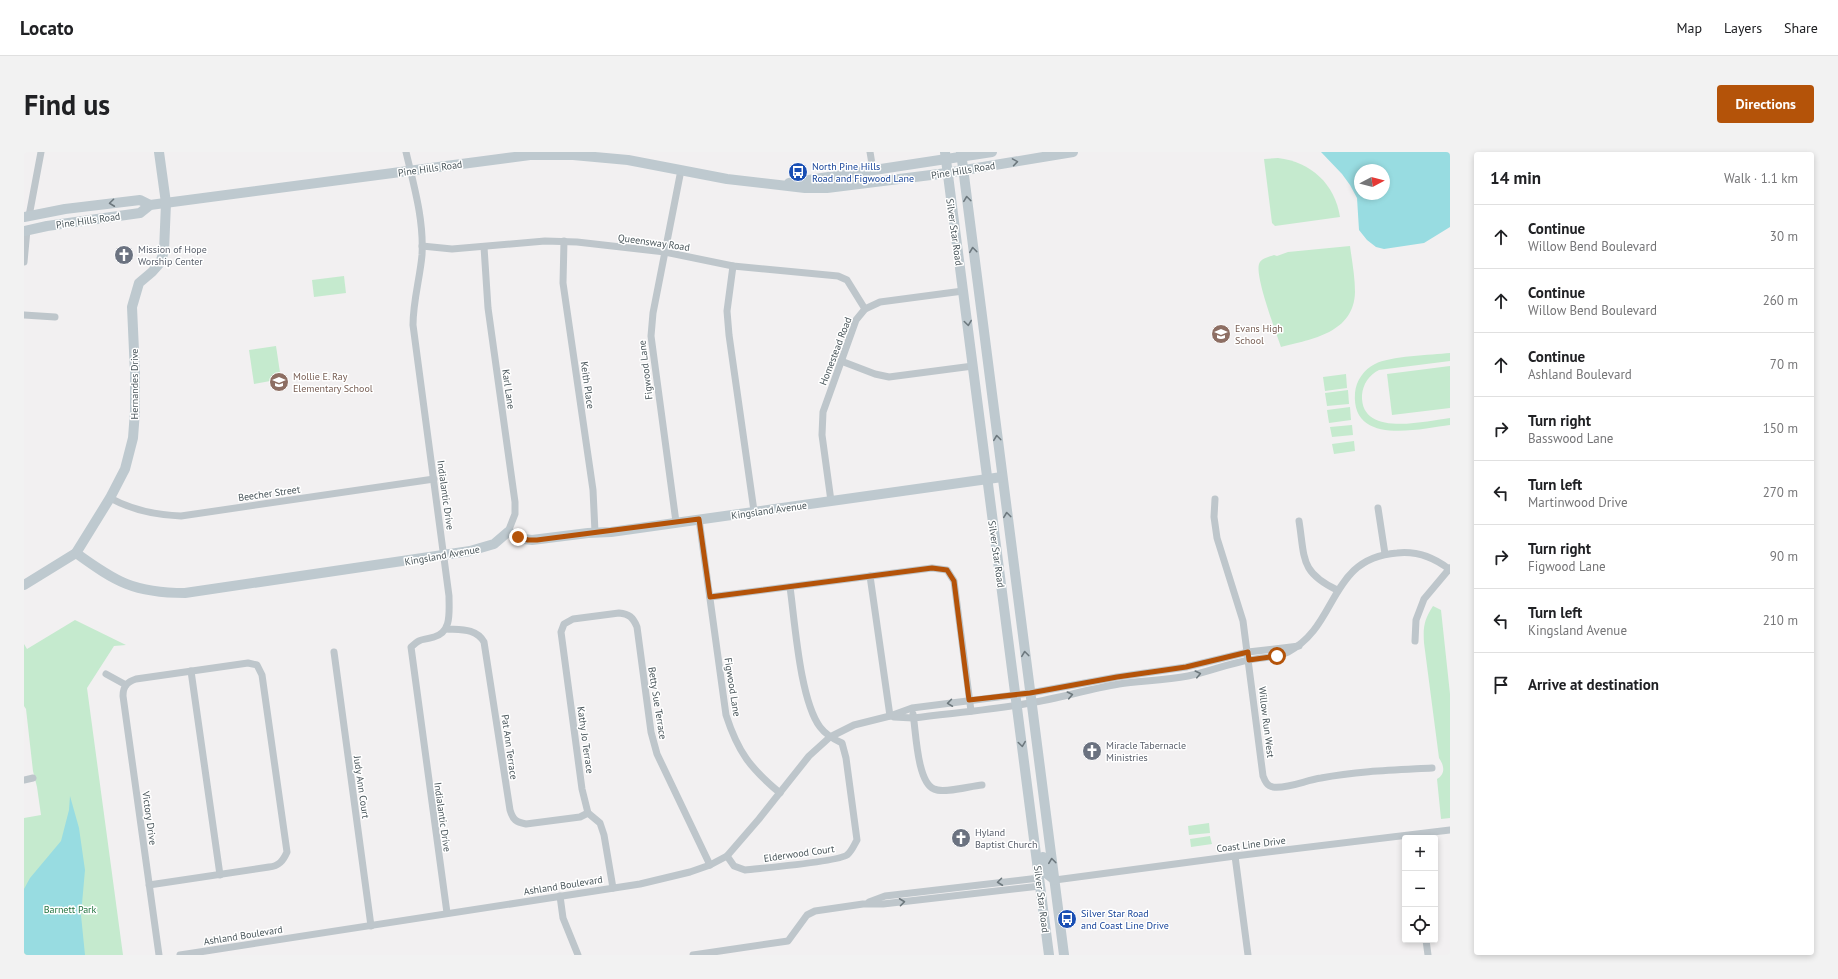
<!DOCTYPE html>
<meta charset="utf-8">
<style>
body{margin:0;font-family:"PT Sans",sans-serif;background:#f2f2f2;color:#202124}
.controls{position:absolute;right:12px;bottom:12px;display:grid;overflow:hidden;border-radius:4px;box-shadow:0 2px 6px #0003}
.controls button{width:36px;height:36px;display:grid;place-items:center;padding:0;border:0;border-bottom:1px solid #e0e0e0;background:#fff;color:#202124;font:20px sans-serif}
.compass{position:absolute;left:1330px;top:12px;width:36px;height:36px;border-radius:50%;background:#fff;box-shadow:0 2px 6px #0003;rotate:83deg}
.stop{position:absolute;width:12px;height:12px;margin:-9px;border:3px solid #b45309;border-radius:50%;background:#fff}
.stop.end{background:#b45309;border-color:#fff;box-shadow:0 1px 4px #0008}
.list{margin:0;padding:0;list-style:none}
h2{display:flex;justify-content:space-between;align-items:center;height:52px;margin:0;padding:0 16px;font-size:17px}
h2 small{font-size:13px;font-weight:400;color:#757577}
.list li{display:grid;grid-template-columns:26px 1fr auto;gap:12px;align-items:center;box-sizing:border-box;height:64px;padding:0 16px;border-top:1px solid #e0e0e0}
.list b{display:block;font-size:15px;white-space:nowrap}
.list p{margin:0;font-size:13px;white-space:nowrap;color:#757577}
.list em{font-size:13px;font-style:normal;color:#757577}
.icon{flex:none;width:22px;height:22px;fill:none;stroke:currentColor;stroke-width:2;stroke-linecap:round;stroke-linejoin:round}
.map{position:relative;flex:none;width:1426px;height:803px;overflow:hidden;border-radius:4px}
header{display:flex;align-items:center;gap:24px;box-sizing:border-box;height:56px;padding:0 20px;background:#fff;border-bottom:1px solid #e0e0e0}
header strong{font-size:19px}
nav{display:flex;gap:22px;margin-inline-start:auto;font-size:14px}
.intro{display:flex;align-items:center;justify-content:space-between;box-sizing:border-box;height:96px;padding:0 24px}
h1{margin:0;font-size:28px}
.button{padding:10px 18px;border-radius:4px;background:#b45309;color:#fff;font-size:14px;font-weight:700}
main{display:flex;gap:24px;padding:0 24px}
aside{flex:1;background:#fff;border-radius:4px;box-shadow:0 2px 6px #0003}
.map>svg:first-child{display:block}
</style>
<header>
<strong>Locato</strong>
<nav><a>Map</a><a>Layers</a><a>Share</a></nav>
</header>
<div class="intro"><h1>Find us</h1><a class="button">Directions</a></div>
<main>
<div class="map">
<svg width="1426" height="803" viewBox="0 0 1426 803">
<rect width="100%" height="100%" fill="#f2f0f1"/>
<g fill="#c5eace">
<path d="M1254 6C1287 10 1311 32 1316 65L1251 74 1248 71 1240 7Z"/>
<path d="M1326 94C1328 109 1331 125 1331 140 1330 181 1288 187 1257 195 1252 180 1231 125 1235 112 1237 106 1245 105 1250 103L1253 104 1264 100Z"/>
<path d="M320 124 322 141 290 145 288 128Z"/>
<path d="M252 194 257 227 230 232 225 198Z"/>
<path d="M1426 201V209L1355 218C1345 223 1339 232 1338 243 1336 286 1401 269 1426 266V273C1395 277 1327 294 1331 241 1332 229 1340 217 1351 212 1366 204 1407 203 1426 201Z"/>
<path d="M1426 214V256L1368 263 1363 222Z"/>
<path d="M1322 222 1323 236 1301 239 1299 225Z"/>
<path d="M1324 238 1325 252 1303 254 1301 241Z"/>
<path d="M1326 255 1327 268 1305 271 1303 258Z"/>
<path d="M1328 273 1329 283 1308 285 1306 275Z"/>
<path d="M1330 289 1331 299 1310 302 1308 292Z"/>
<path d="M1409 454 1417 458 1426 542V666L1417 667 1413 627C1422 622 1420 613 1415 606L1400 491C1399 475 1400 468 1409 454Z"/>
<path d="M51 468 102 493 90 494 63 536 99 803H0V666L17 663 13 635 9 619 2 557 0 554V492L3 497Z"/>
<path d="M1185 671 1186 681 1165 683 1164 674Z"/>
<path d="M1186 684 1188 692 1167 695 1166 687Z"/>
</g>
<g fill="#98dce1" fill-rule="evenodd">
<path d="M1297 0H1426V75L1400 91 1360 97 1352 95 1343 88 1335 78 1333 46 1326 33 1318 22ZM1336 18H1360V42H1336Z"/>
<path d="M46 644 55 676 61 718 57 763 61 803H0V737L6 726 37 689 45 658Z"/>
</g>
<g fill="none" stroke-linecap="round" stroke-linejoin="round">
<g stroke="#bec6cb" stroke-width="7">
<path d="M382 0C390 34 400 68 398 103 396 126 389 149 389 173L425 444C425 460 428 480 410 485 397 489 398 485 387 495L423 761"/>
<path d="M846 0 849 18"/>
<path d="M5 64 17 0"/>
<path d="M540 89 539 131 569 338 571 380"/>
<path d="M398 94 428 97 521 89 553 90 641 100 709 114 814 124 823 128 841 157"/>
<path d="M460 95 464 156 491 350V362L484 380"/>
<path d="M0 110 3 78"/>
<path d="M709 114 703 159 705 183 730 359"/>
<path d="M0 163 31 165"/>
<path d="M817 209 851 222 865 225 949 214"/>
<path d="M86 346C108 358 132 363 157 364L410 327"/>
<path d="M1191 347 1190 365 1193 386 1219 469 1239 624C1241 629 1243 634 1249 635 1264 637 1282 628 1297 626 1334 619 1371 618 1408 616"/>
<path d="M807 349 798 283 799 260 832 168 841 157 856 150 939 139"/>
<path d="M1354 356 1361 402"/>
<path d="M675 367 702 563C714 600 726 616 756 641"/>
<path d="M1275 369C1281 407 1276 420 1313 438"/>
<path d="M652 370 627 184 629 161 657 18"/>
<path d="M846 424 866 564"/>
<path d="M686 445 908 416 923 418 930 429 947 559"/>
<path d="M422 477C437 478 452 476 460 490L486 658C489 668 492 670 502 672L556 665 564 661"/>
<path d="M1391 489 1392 468 1400 447 1426 416"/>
<path d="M310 500 347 774"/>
<path d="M167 519 196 723"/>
<path d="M82 522 102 533"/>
<path d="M889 562C892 579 893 630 910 637 920 642 946 634 958 633"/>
<path d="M870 565 889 566C928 561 968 558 1006 551 1036 546 1065 537 1095 532 1118 529 1142 528 1164 524 1185 520 1205 511 1226 508 1239 505 1252 506 1264 500 1315 474 1304 406 1373 401 1392 399 1411 406 1426 418"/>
<path d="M0 628 9 626"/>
<path d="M703 704 710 714 721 718C738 716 813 710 823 703 828 699 830 693 833 688L822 606 818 591C809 587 802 583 796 575 776 548 771 471 766 435"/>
<path d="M1211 704 1224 803"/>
<path d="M1031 728 1211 704 1426 678"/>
<path d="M125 733 245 715C255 714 259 709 263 700L238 523 233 513 224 511 112 527C103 530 99 534 99 544L135 803"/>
<path d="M589 736 580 683 576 671 564 661 558 637 537 480 540 472 549 467 595 461C605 462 609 465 613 475L627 580 633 602 686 713"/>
<path d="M536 744 539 766 554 803"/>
<path d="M845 750 861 744 1015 726"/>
<path d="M1402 788 1404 803"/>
<path d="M156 803 616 732 666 720 686 713 703 704 735 667 785 604 806 585 830 573 866 564 888 556 1006 541 1093 525 1162 515 1224 500 1275 494"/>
<path d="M669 803 764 789 783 763 791 759 839 752H859L1016 734"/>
</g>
<g stroke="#bec9cf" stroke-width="10">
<path d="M921 0 1025 803"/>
<path d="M937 0 1040 803"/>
<path d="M765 31 968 0"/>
<path d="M0 65 41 57 116 48 126 53"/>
<path d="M0 79 23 74 116 61 126 53 506 3H549L604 8 703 27 781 36H803L923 21 1049 0"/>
<path d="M52 401C92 430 110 441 161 441L446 399 470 392 484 380 500 387 508 388 564 381 587 380 978 325"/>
<path d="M0 433 52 401 86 346 101 317 109 286 111 259V221L108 155 115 131 128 120 136 111 140 99 142 51 135 0"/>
<path d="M1019 705 1022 721 1031 728"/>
</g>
</g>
<defs><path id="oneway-chevron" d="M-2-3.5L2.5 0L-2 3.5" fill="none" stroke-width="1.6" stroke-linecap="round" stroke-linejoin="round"/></defs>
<g stroke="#6d787e">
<use href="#oneway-chevron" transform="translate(991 10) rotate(-9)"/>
<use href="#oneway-chevron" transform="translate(943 47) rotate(-97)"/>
<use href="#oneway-chevron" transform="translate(88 51) rotate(173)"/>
<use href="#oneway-chevron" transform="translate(949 98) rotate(-97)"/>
<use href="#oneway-chevron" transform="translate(944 171) rotate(82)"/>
<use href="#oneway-chevron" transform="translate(973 286) rotate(-97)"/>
<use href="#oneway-chevron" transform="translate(983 363) rotate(-97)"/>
<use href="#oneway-chevron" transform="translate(1001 502) rotate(-97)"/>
<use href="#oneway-chevron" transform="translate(998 592) rotate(82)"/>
<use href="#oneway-chevron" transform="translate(1028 709) rotate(-97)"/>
</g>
<g stroke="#6d787d">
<use href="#oneway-chevron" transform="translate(1174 522) rotate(-13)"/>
<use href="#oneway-chevron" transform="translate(1046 543) rotate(-12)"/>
<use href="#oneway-chevron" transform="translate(926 551) rotate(172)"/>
<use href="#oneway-chevron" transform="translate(976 730) rotate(173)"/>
<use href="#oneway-chevron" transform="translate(878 750) rotate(-7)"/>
</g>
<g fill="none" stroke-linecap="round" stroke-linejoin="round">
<path stroke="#b45309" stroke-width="5" d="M494 385 504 388H513L675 367 686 445 908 416 923 418 930 429 945 548 1006 541 1093 525 1162 515 1224 500 1225 508 1253 504"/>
</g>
<defs>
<symbol id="bus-disc" viewBox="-11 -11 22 22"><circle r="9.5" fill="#1a4fb4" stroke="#fff"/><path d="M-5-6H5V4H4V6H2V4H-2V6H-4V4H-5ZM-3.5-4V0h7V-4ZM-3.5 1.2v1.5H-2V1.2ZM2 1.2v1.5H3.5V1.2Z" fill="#fff"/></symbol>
<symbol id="church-disc" viewBox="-11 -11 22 22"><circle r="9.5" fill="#6b7280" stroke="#fff"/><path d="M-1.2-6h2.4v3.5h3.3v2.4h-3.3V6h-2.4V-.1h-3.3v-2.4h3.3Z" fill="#fff"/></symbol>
<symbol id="school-disc" viewBox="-11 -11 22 22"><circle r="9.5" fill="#8d6e63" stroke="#fff"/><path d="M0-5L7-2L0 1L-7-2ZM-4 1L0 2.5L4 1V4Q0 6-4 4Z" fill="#fff"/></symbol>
</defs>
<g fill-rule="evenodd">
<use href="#bus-disc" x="763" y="9" width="22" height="22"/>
<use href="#church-disc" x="89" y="92" width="22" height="22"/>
<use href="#school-disc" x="1186" y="171" width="22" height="22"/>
<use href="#school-disc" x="244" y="219" width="22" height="22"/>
<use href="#church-disc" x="1057" y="588" width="22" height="22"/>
<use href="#church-disc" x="926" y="675" width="22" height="22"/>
<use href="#bus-disc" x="1032" y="756" width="22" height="22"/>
</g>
<g text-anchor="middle" stroke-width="3" stroke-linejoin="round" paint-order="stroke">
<g font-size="10" fill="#164399" stroke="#fff" text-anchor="start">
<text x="788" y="18">North Pine Hills<tspan x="788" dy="12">Road and Figwood Lane</tspan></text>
<text x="1057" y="765">Silver Star Road<tspan x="1057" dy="12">and Coast Line Drive</tspan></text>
</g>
<g font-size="10" fill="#4a565b" stroke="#fff">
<text transform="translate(406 16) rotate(-8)" y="4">Pine Hills Road</text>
<text transform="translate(939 18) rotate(-9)" y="4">Pine Hills Road</text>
<text transform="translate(64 68) rotate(-8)" y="4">Pine Hills Road</text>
<text transform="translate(931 80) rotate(82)" y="4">Silver Star Road</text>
<text transform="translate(630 90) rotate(8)" y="4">Queensway Road</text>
<text transform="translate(811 199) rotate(-69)" y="4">Homestead Road</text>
<text transform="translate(621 218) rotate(-97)" y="4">Figwood Lane</text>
<text transform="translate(110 232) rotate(-90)" y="4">Hernandes Drive</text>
<text transform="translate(564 233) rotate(82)" y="4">Keith Place</text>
<text transform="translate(485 237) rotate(82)" y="4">Karl Lane</text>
<text transform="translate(245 341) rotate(-8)" y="4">Beecher Street</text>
<text transform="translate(422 343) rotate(82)" y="4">Indialantic Drive</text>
<text transform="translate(745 358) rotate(-8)" y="4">Kingsland Avenue</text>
<text transform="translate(973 402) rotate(82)" y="4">Silver Star Road</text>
<text transform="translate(418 403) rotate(-10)" y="4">Kingsland Avenue</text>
<text transform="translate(709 535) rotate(81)" y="4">Figwood Lane</text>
<text transform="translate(634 551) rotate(81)" y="4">Betty Sue Terrace</text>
<text transform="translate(1243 570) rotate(83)" y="4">Willow Run West</text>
<text transform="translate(562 588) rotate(82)" y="4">Kathy Jo Terrace</text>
<text transform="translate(486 595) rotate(82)" y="4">Pat Ann Terrace</text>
<text transform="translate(338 635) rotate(82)" y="4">Judy Ann Court</text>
<text transform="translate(419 665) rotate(82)" y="4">Indialantic Drive</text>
<text transform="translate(126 666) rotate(82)" y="4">Victory Drive</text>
<text transform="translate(1227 692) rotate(-7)" y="4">Coast Line Drive</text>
<text transform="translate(775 701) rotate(-8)" y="4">Elderwood Court</text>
<text transform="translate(539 733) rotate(-9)" y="4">Ashland Boulevard</text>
<text transform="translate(1018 747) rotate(83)" y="4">Silver Star Road</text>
<text transform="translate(219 783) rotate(-9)" y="4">Ashland Boulevard</text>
</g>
<g font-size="10" fill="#5b616d" stroke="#fff" text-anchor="start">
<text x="114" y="101">Mission of Hope<tspan x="114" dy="12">Worship Center</tspan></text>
<text x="1082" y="597">Miracle Tabernacle<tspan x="1082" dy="12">Ministries</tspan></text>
<text x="951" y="684">Hyland<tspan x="951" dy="12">Baptist Church</tspan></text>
</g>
<g font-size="10" fill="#785e54" stroke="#fff" text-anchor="start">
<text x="1211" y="180">Evans High<tspan x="1211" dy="12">School</tspan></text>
<text x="269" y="228">Mollie E. Ray<tspan x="269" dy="12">Elementary School</tspan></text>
</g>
<g font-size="10" fill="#247440" stroke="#fff">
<text x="46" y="761">Barnett Park</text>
</g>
</g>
</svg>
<div class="controls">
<button>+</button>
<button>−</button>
<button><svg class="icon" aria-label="locate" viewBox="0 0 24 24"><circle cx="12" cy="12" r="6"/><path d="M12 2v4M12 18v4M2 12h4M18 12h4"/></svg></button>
</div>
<svg class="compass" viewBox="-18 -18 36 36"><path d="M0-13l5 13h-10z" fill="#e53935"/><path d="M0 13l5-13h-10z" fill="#757577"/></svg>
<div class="stop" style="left:1253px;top:504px"></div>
<div class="stop end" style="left:494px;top:385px"></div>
</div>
<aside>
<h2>14 min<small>Walk · 1.1 km</small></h2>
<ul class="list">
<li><svg class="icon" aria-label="ahead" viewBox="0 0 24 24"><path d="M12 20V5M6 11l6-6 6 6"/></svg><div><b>Continue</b><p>Willow Bend Boulevard</p></div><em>30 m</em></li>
<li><svg class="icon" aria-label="ahead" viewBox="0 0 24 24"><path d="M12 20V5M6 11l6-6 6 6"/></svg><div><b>Continue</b><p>Willow Bend Boulevard</p></div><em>260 m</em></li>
<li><svg class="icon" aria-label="ahead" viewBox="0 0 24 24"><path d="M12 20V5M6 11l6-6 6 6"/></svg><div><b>Continue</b><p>Ashland Boulevard</p></div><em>70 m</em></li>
<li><svg class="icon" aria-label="right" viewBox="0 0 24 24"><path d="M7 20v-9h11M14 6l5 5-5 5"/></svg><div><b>Turn right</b><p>Basswood Lane</p></div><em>150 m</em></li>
<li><svg class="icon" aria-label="left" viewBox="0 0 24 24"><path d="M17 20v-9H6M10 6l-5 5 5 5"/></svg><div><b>Turn left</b><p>Martinwood Drive</p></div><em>270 m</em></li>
<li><svg class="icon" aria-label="right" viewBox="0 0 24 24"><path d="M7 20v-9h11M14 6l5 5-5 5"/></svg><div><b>Turn right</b><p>Figwood Lane</p></div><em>90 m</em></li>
<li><svg class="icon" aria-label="left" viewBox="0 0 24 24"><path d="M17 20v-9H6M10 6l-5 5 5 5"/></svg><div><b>Turn left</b><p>Kingsland Avenue</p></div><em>210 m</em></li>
<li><svg class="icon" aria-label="arrive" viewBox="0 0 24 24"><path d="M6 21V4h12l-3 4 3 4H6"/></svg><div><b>Arrive at destination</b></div></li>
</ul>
</aside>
</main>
